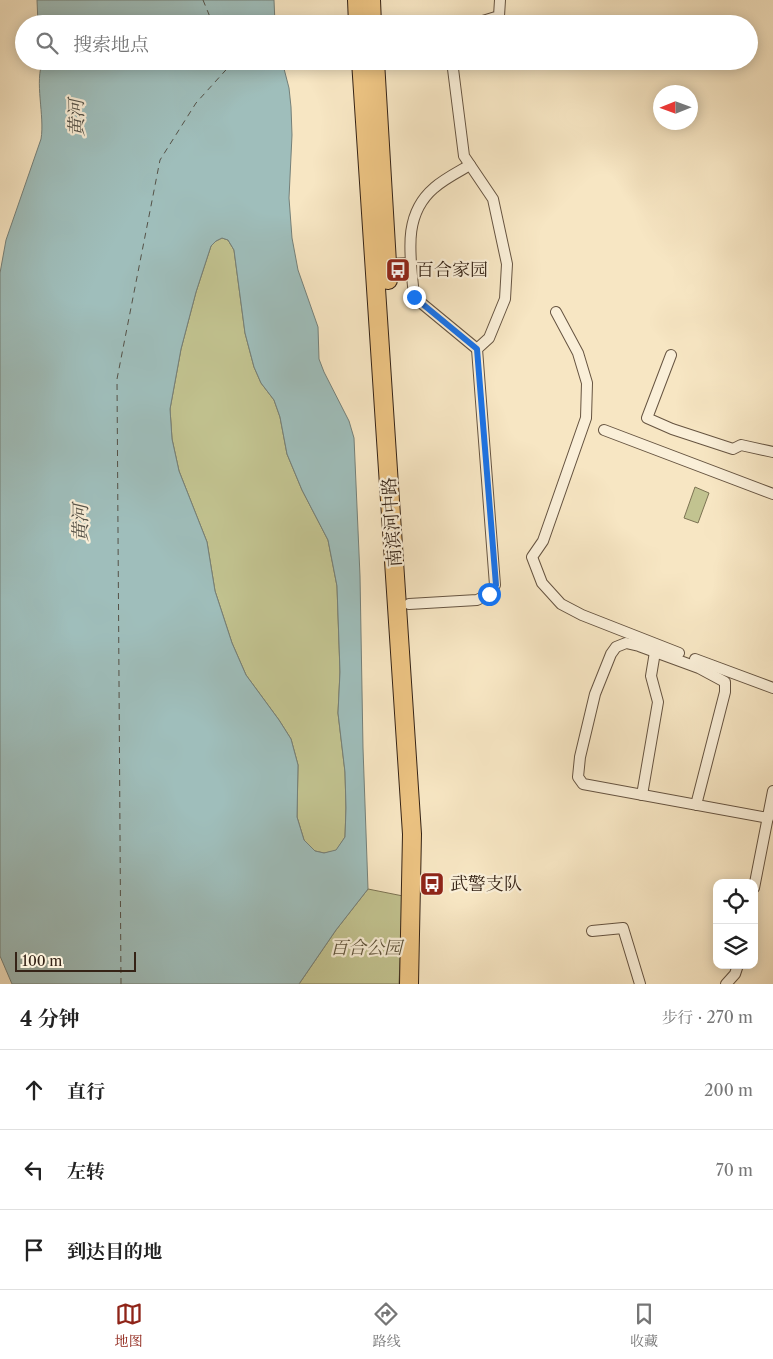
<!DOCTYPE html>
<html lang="zh">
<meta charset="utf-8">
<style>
body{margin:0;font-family:"Libre Caslon Text","Noto Serif SC",serif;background:#f6f6f6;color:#222}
.controls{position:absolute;right:15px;bottom:15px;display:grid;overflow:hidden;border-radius:10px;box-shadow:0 2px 12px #0003}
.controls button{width:45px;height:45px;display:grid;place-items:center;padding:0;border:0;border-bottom:1px solid #e0e0e0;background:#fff;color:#222;font:25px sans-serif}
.compass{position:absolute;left:653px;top:85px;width:45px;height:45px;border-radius:50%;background:#fff;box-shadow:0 2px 12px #0003;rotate:269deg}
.scale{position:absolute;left:15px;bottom:12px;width:121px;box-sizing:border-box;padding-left:5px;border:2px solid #352316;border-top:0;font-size:14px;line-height:18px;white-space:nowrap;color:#352316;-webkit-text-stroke:4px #faefd8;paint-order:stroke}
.stop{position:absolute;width:15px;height:15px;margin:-11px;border:4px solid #1a73e8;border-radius:50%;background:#fff}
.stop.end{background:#1a73e8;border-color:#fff;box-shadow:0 1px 5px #0008}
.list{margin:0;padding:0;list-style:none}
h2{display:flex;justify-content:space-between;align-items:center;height:65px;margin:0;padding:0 20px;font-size:21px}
h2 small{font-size:16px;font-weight:400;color:#767676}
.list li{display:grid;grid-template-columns:32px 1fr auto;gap:15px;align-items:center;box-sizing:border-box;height:80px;padding:0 20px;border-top:1px solid #e0e0e0}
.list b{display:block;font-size:19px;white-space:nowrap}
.list em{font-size:16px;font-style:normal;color:#767676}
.icon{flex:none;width:28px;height:28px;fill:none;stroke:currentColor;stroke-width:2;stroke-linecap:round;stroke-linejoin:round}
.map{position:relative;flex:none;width:773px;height:984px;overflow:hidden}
.search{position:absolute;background:#fff;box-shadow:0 2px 12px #0003;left:15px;right:15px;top:15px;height:55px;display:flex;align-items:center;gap:12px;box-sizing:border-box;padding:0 18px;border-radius:28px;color:#767676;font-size:19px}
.sheet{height:305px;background:#fff}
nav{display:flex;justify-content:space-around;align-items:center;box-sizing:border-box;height:70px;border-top:1px solid #e0e0e0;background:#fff;font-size:14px;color:#767676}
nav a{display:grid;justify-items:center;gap:2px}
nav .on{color:#8f2418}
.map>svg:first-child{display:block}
</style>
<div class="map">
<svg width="773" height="984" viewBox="0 0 773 984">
<rect width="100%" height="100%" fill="#f7e6c3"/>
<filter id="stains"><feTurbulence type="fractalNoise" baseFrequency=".004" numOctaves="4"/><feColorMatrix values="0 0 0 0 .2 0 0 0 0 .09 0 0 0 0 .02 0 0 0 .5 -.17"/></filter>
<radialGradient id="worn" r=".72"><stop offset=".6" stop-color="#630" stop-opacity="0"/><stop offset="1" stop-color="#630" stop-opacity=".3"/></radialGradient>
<g fill="#c2c390" stroke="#7c7353">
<path d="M222 238 228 240 234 250 245 333 254 367 261 383 274 400 280 417 287 454 302 490 328 540 337 586 340 672 338 713 345 772 346 808 345 837 336 851 324 853 315 851 304 840 297 817 298 765 291 739 279 720 246 675 232 643 215 591 207 542 179 471 172 439 170 409 181 349 196 292 211 246 216 241Z"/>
<path d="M695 487 709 493 698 523 684 518Z"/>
<path d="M368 889 403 896 399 984H299L336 930Z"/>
</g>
<g fill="#9fbebb" stroke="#758079" fill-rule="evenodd">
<path d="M37 0H274L275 24H38Z"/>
<path d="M43 61H282L289 88 291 107 292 135 289 198 292 238 298 270 318 327 319 359 324 372 349 421 354 438 360 576 363 748 368 889 336 930 299 984H12L0 956V273L6 240 41 139C45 116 34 81 43 61ZM222 238 228 240 234 250 245 333 254 367 261 383 274 400 280 417 287 454 302 490 328 540 337 586 340 672 338 713 345 772 346 808 345 837 336 850 324 853 315 851 304 840 297 817 298 765 291 739 279 720 246 675 232 643 215 591 207 542 179 471 172 439 170 409 181 349 196 292 211 246 216 241Z"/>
</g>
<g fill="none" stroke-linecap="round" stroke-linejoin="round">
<g stroke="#555248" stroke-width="1" stroke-dasharray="6 5" stroke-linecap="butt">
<path d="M203 0 210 17 230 24"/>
<path d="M42 64 63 61"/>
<path d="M121 984 117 379 160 160 196 103 234 61"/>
</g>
<defs>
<g id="street">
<path d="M473 24 499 16 500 0"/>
<path d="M470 165C458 172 444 179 434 188 401 216 411 259 414 297L477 349"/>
<path d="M387 264 411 263"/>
<path d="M556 312 578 353 587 383 586 418 543 541 532 557 542 583 561 604 582 615 679 653"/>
<path d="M671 355 647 418 672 429 733 449 741 445 773 452"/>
<path d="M604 430 773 494"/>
<path d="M409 604 477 600 489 594 495 585 477 349 489 338 505 299 507 264 493 199 464 156 452 61"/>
<path d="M695 659 773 688"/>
<path d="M642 795 658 702 651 676 655 652"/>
<path d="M696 805 725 692V682L699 668 639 646 626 643 616 647 611 654 595 694 580 757 578 777 583 784 768 818"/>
<path d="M754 888 773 791"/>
<path d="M592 931 623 928 640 984"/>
<path d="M726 984 735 974 738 965"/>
</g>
<g id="highway">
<path d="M357 0 358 24"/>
<path d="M371 0 372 24"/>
<path d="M361 61 412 834 409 984"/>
<path d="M375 61 388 280"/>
</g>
</defs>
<use href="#street" stroke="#665441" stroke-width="12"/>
<use href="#highway" stroke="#352316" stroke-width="20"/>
<use href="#street" stroke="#faefd8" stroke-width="10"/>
<use href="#highway" stroke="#ecc382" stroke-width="18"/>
</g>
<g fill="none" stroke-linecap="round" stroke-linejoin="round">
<path stroke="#1a73e8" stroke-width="6" d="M414 297 477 349 496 585 489 594"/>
</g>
<defs>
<symbol id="bus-square" viewBox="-11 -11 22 22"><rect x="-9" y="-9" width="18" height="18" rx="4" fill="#8f2418" stroke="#faefd8"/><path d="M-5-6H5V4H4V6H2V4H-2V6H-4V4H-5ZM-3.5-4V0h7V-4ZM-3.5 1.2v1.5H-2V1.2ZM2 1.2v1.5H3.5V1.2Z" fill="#fff"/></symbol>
</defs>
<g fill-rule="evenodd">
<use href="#bus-square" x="384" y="256" width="28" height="28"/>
<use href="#bus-square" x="418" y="870" width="28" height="28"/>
</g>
<g text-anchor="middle" stroke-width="4.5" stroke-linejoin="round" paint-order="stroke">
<g font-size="18" fill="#352316" stroke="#faefd8" text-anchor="start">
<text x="416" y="276">百合家园</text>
<text x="450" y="890">武警支队</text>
</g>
<g font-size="18" fill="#352316" stroke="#faefd8">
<text transform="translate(392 522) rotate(-94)" y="6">南滨河中路</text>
</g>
<g font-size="18" font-style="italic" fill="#5f533b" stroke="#faefd8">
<text x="366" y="954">百合公园</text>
</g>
<g font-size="19" font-style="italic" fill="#555248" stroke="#faefd8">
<text transform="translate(76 118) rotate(-91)" y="7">黄河</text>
<text transform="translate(80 523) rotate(-90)" y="7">黄河</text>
</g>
</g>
<rect width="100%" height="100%" filter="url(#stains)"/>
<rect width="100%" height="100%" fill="url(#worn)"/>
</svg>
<div class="controls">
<button><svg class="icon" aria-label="locate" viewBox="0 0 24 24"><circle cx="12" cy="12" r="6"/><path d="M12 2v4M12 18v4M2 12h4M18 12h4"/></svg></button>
<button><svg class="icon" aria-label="layers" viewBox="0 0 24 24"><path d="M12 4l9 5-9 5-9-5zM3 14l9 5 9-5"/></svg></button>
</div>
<svg class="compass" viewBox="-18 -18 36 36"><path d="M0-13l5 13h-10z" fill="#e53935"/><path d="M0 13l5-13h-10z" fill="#767676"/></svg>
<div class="scale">100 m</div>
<div class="stop" style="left:489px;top:594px"></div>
<div class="stop end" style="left:414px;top:297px"></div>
<div class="search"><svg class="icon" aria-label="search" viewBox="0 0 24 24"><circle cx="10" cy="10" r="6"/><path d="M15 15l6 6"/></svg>搜索地点</div>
</div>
<section class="sheet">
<h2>4 分钟<small>步行 · 270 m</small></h2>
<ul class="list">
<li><svg class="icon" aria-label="ahead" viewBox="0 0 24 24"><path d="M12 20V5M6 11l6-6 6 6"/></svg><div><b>直行</b></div><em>200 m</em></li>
<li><svg class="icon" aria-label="left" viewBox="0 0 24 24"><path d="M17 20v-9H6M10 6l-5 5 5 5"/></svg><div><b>左转</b></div><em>70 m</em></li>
<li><svg class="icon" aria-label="arrive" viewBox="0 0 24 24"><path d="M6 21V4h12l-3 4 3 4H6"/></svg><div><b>到达目的地</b></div></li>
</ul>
</section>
<nav>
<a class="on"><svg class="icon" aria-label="map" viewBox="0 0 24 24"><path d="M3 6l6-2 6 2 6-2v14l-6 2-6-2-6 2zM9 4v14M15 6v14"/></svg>地图</a>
<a><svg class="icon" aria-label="directions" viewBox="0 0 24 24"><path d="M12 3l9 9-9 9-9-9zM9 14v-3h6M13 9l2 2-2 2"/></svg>路线</a>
<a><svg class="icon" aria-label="saved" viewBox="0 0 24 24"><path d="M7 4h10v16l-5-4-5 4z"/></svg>收藏</a>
</nav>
